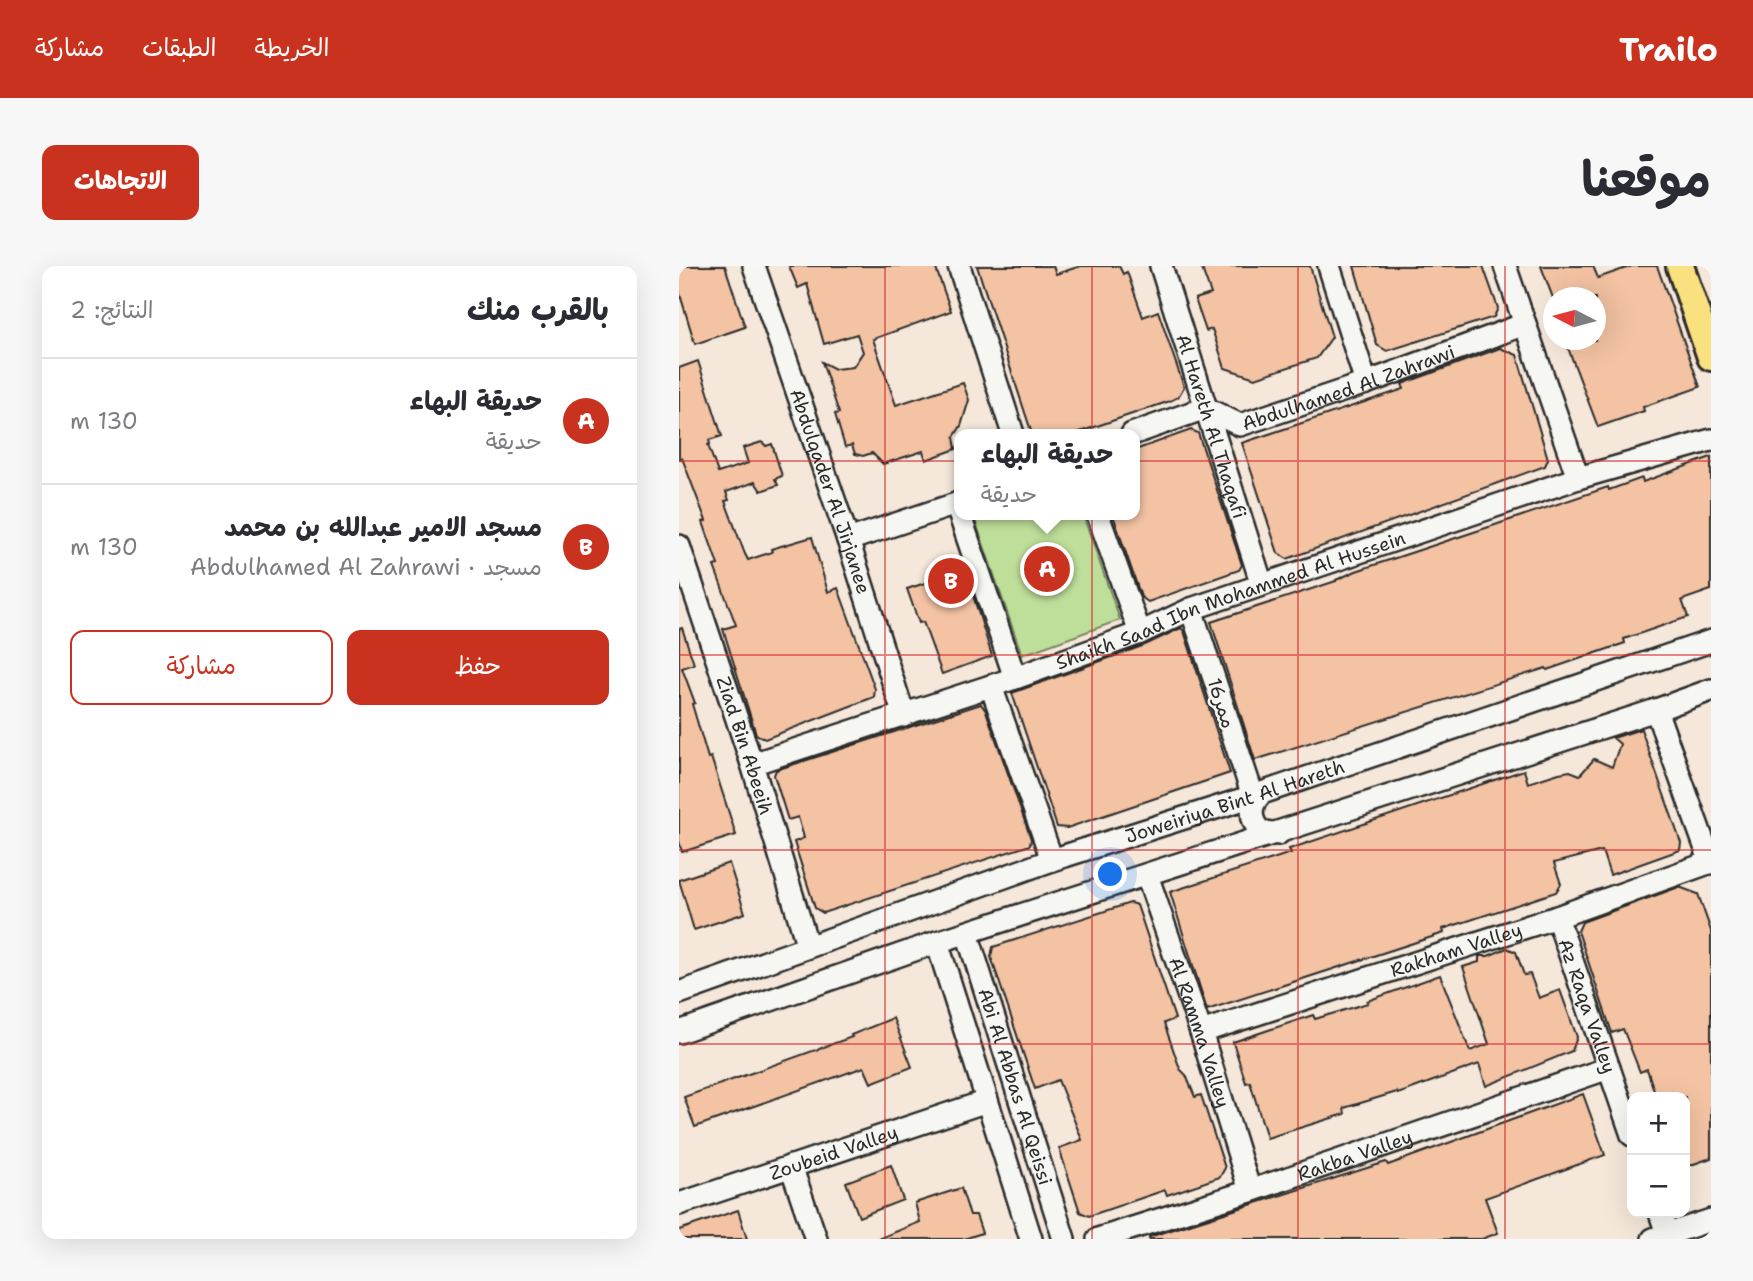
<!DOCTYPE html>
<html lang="ar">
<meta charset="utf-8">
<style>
body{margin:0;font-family:"Shantell Sans","Playpen Sans Arabic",sans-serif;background:#f7f7f7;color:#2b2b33;direction:rtl}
.controls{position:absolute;right:21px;bottom:21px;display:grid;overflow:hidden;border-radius:14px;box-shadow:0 7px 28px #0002}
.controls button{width:63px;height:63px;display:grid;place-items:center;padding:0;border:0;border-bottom:2px solid #e1e1e2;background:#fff;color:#2b2b33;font:35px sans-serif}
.compass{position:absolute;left:864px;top:21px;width:63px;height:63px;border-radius:50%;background:#fff;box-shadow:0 7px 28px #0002;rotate:276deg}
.you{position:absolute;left:432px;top:609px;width:24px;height:24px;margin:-18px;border:5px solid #fff;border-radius:50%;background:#1a73e8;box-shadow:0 0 0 10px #1a73e833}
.badge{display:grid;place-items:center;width:46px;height:46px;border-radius:50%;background:#c8321e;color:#fff;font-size:23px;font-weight:700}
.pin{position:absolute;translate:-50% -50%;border:4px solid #fff;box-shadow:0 2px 7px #0006}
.popup{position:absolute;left:275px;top:163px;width:186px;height:91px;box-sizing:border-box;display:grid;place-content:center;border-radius:14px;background:#fff;filter:drop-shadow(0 2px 5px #0005);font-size:23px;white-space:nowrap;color:#7c7c81}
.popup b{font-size:26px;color:#2b2b33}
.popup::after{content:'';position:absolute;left:50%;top:100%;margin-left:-14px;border:14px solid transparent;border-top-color:#fff}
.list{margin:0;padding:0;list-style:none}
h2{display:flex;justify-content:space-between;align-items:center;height:91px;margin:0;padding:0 28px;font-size:30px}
h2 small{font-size:23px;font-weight:400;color:#7c7c81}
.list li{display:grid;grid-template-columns:46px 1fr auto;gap:21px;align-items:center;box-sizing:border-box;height:126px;padding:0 28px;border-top:2px solid #e1e1e2}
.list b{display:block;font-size:26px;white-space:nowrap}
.list p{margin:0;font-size:23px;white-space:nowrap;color:#7c7c81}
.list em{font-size:23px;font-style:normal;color:#7c7c81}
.actions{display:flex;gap:14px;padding:21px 28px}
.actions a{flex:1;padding:16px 0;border:2px solid #c8321e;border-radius:14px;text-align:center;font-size:24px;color:#c8321e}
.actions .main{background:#c8321e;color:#fff}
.map{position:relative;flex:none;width:1032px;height:973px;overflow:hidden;direction:ltr;border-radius:14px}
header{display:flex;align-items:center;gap:42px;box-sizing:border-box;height:98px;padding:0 35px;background:#c8321e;color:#fff}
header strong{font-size:33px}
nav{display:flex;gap:38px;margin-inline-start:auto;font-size:24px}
.intro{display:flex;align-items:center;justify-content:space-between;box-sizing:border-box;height:168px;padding:0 42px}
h1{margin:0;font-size:49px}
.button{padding:18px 32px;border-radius:14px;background:#c8321e;color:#fff;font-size:24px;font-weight:700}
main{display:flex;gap:42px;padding:0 42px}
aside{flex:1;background:#fff;border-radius:14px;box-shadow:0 7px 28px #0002}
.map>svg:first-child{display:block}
</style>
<header>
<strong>Trailo</strong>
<nav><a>الخريطة</a><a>الطبقات</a><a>مشاركة</a></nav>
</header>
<div class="intro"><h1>موقعنا</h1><a class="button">الاتجاهات</a></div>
<main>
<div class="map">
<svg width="1032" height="973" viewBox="0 0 1032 973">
<rect width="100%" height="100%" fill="#f5e7da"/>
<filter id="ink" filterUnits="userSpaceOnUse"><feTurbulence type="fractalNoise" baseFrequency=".0143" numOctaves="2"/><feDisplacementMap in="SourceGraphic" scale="14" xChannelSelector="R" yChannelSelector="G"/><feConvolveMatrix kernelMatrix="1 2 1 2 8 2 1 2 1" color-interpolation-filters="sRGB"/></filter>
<g filter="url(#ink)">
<path fill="#bedf99" stroke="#748562" stroke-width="2" d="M302 249H404L441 354 343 389 295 251Z"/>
<g fill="#f3c3a3" stroke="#2b2b2b" stroke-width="2">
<path d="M0 0H46L66 61 16 78 0 25Z"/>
<path d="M110 0H256L272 45 194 73 217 139 284 117 290 134 282 160 275 171 277 183 247 194 244 185 204 198 193 187 184 190 176 188 173 179 166 181 156 148 160 147 143 96 156 103 174 101 184 86 178 68 145 78 128 18 119 22Z"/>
<path d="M298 0H374L377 8 402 0H440L444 8 448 6 464 51 479 45 505 121 499 131 491 135 395 168H353Z"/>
<path d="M522 0H631L653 71 638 92 576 112 546 102 533 63 527 65 516 33 532 28Z"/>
<path d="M675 0H804L819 42 815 51 708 85 698 79Z"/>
<path d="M862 0H914L919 12 953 0H978L1021 121 964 141 965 145 919 161 886 74H916V32H874Z"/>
<path d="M821 82 838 89 869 193 866 200 608 293 599 287 563 177 725 123 723 118Z"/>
<path d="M19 95 43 170 30 174 31 178 29 179 39 207 69 197 64 182 83 176 87 180 93 178 103 210 96 213 99 219 82 225 76 216 47 226 50 234 46 235 66 288 69 294 93 286 92 283 133 271 149 326 159 322 196 423 195 431 86 473 77 468 44 363 57 359 35 300 39 299 24 256 27 255 3 192 0 193V102Z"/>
<path d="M512 164 519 167 563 299 560 304 469 336 462 331 434 249H456V184Z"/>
<path d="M1032 191V324L1003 334 1009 351 945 373 946 377 868 404 867 402 576 494 532 356 657 315V314L677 305 813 260 929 221 930 224 963 212 964 216Z"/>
<path d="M286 304 313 390 263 408 244 356 240 357 228 323Z"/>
<path d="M3 362 15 398 3 402 16 437 13 438 29 492 32 491 57 569 3 586 0 575V363Z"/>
<path d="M502 362 505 365 551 507 388 562 378 561 333 427 466 379Z"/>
<path d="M302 438 307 445 352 573 351 579 144 647 136 642 115 576 125 572 119 551 109 554 95 509 97 504Z"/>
<path d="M962 463 1002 577 1001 584 931 609 923 585 875 597 882 618 877 626 764 663 765 667 528 744 491 626 612 587 610 583 845 504 849 517 880 507 891 505 901 509 915 493 933 501 941 478 934 472Z"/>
<path d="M50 597 66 647 15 664 0 614Z"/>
<path d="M1000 621 1019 628 1032 665V892L1006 901V831H977L968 803 961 806 944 763 933 767 899 665 903 656Z"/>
<path d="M451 637 458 639 496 753 485 757 501 803 507 809 516 831 522 829 546 902 541 911 488 929 486 924 410 950 401 946 380 882 403 874 379 814 356 823 312 691 314 681Z"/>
<path d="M828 682 837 686 845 709 851 708 860 732 881 724 898 771 893 785 807 820 800 798 719 828 718 826 665 842 666 848 588 872 571 816 567 817 554 776 634 749 636 753 689 737 688 735 761 709 791 785 810 778 784 701 800 696V690H809Z"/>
<path d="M214 752 233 801 192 817 185 801 16 861 5 831 173 771 172 769Z"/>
<path d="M904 828 926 889 806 932 819 967 803 973H470V971L707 896 709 899Z"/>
<path d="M212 899 224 934 180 951 167 916Z"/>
<path d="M282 922 291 949H297L303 967 285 973H199L241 956 236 937Z"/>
<path d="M59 944 68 973H0V964Z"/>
</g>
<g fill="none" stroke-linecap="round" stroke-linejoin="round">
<defs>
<g id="minor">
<path id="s1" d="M75 0 169 274 225 450"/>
<path d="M280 0 334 168"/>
<path id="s2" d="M482 0 583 319"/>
<path d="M650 0 687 117"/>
<path d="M826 0 899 212"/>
<path id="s3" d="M453 168 526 142 561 159 687 117 846 58"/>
<path d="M277 238 336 412"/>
<path d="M419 249 461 367"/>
<path d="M169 274 280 237"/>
<path id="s4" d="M0 280 73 498 129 681"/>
<path d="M512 343 574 530"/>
<path d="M312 420 373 594"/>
<path d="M977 444 1032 597"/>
<path id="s5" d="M73 498 336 412 461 367 512 343 583 319 899 212 1032 174"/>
<path d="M583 527C571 538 570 553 581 565L599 568"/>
<path id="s6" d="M468 609 522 766 571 925"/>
<path id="s7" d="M878 651 953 869"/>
<path id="s8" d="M288 667 385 973"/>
<path d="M258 676 352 973"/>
<path id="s9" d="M0 727 373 594 574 530 1032 375"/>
<path d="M0 766 258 676 977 444 1032 424"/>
<path id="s10" d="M522 766 878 651 1032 596"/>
<path d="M112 900 137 973"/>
<path id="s11" d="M0 938 308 835"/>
<path d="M981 947 988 968"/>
<path id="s12" d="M419 973 571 925 930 802"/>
<path d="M974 973 1032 954"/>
</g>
<path id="major" d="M1001 0 1032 91"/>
</defs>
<use href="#minor" stroke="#2b2b2b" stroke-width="26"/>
<use href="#major" stroke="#2b2b2b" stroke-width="32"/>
<use href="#minor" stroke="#f6f6f2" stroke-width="21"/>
<use href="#major" stroke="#fae180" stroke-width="26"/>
</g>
</g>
<path fill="none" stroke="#d62828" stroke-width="2" stroke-opacity="0.55" d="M206 0V973M413 0V973M619 0V973M826 0V973M0 195H1032M0 389H1032M0 584H1032M0 778H1032"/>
<g text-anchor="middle" stroke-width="5" stroke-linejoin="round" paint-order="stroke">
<g font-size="19" fill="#2b2b2b" stroke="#f6f6f2">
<text dy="7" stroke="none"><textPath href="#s3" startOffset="231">Abdulhamed Al Zahrawi</textPath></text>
<text dy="7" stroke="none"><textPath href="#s2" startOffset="168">Al Hareth Al Thaqafi</textPath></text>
<text dy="7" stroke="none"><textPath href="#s1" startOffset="238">Abdulqader Al Jirjanee</textPath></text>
<text dy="7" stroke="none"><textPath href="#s5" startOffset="506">Shaikh Saad Ibn Mohammed Al Hussein</textPath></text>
<text transform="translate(543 437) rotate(72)" y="7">ممر16</text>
<text dy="7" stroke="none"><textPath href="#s4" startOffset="210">Ziad Bin Abeeih</textPath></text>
<text dy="7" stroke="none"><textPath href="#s9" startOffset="588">Joweiriya Bint Al Hareth</textPath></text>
<text dy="7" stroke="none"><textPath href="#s10" startOffset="268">Rakham Valley</textPath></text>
<text dy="7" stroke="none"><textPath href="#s7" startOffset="94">Az Raqa Valley</textPath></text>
<text dy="7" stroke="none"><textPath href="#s6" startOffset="166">Al Ramma Valley</textPath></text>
<text dy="7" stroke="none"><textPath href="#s8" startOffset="161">Abi Al Abbas Al Qeissi</textPath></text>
<text dy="7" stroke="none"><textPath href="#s11" startOffset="163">Zoubeid Valley</textPath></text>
<text dy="7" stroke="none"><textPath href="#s12" startOffset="270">Rakba Valley</textPath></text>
</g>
</g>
</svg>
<div class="controls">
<button>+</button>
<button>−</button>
</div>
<svg class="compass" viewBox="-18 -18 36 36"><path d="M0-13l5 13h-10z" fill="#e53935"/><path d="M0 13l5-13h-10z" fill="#7c7c81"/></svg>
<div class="you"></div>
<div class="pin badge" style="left:368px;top:303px">A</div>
<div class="popup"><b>حديقة البهاء</b>حديقة</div>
<div class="pin badge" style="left:272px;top:315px">B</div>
</div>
<aside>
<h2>بالقرب منك<small>النتائج: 2</small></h2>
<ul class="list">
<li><span class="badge">A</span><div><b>حديقة البهاء</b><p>حديقة</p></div><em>130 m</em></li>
<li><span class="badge">B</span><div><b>مسجد الامير عبدالله بن محمد</b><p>مسجد · Abdulhamed Al Zahrawi</p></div><em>130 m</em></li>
</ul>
<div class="actions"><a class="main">حفظ</a><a>مشاركة</a></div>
</aside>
</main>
